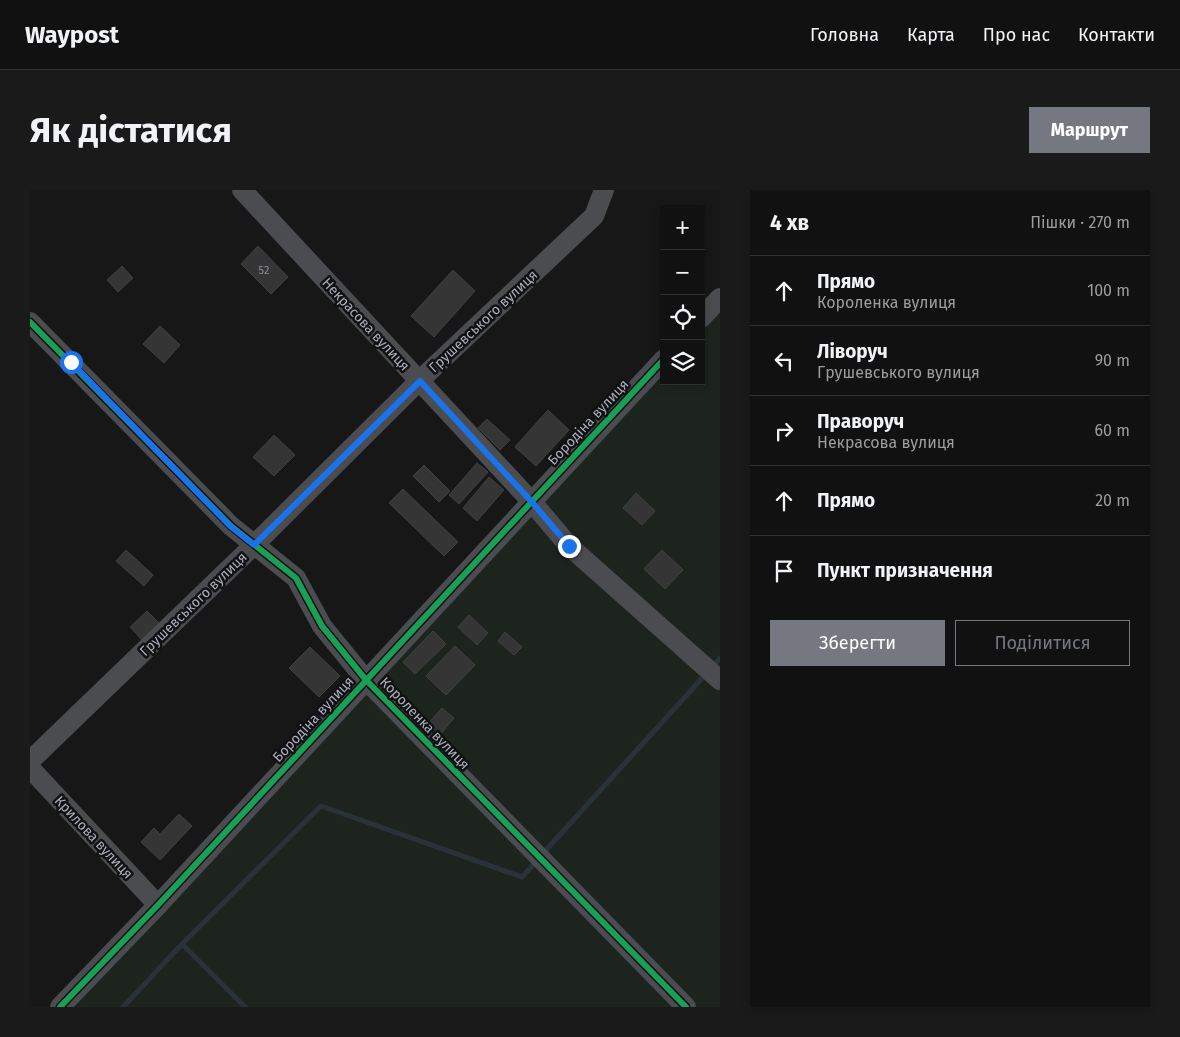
<!DOCTYPE html>
<html lang="uk">
<meta charset="utf-8">
<style>
body{margin:0;font-family:"Fira Sans",sans-serif;background:#1a1a1a;color:#f1f3f6}
.controls{position:absolute;right:15px;top:15px;display:grid;overflow:hidden;border-radius:0px;box-shadow:0 2px 8px #0003}
.controls button{width:45px;height:45px;display:grid;place-items:center;padding:0;border:0;border-bottom:1px solid #303131;background:#111;color:#f1f3f6;font:25px sans-serif}
.stop{position:absolute;width:15px;height:15px;margin:-11px;border:4px solid #1a73e8;border-radius:50%;background:#fff}
.stop.end{background:#1a73e8;border-color:#fff;box-shadow:0 1px 5px #0008}
.list{margin:0;padding:0;list-style:none}
h2{display:flex;justify-content:space-between;align-items:center;height:65px;margin:0;padding:0 20px;font-size:21px}
h2 small{font-size:16px;font-weight:400;color:#9c9d9f}
.list li{display:grid;grid-template-columns:32px 1fr auto;gap:15px;align-items:center;box-sizing:border-box;height:70px;padding:0 20px;border-top:1px solid #303131}
.list b{display:block;font-size:19px;white-space:nowrap}
.list p{margin:0;font-size:16px;white-space:nowrap;color:#9c9d9f}
.list em{font-size:16px;font-style:normal;color:#9c9d9f}
.actions{display:flex;gap:10px;padding:15px 20px}
.actions a{flex:1;padding:11px 0;border:1px solid #757880;border-radius:0px;text-align:center;font-size:18px;color:#757880}
.actions .main{background:#757880;color:#fff}
.icon{flex:none;width:28px;height:28px;fill:none;stroke:currentColor;stroke-width:2;stroke-linecap:round;stroke-linejoin:round}
.map{position:relative;flex:none;width:690px;height:817px;overflow:hidden;border-radius:0px}
header{display:flex;align-items:center;gap:30px;box-sizing:border-box;height:70px;padding:0 25px;background:#111;border-bottom:1px solid #303131}
header strong{font-size:24px}
nav{display:flex;gap:28px;margin-inline-start:auto;font-size:18px}
.intro{display:flex;align-items:center;justify-content:space-between;box-sizing:border-box;height:120px;padding:0 30px}
h1{margin:0;font-size:35px}
.button{padding:12px 22px;border-radius:0px;background:#757880;color:#fff;font-size:18px;font-weight:700}
main{display:flex;gap:30px;padding:0 30px}
aside{flex:1;background:#111;border-radius:0px;box-shadow:0 2px 8px #0003}
.map>svg:first-child{display:block}
</style>
<header>
<strong>Waypost</strong>
<nav><a>Головна</a><a>Карта</a><a>Про нас</a><a>Контакти</a></nav>
</header>
<div class="intro"><h1>Як дістатися</h1><a class="button">Маршрут</a></div>
<main>
<div class="map">
<svg width="690" height="817" viewBox="0 0 690 817">
<rect width="100%" height="100%" fill="#171717"/>
<path fill="#1d241e" d="M690 112V817H30L634 173V191H671V132Z"/>
<g fill="none" stroke-linecap="round" stroke-linejoin="round">
<g stroke="#2a3239" stroke-width="5">
<path d="M682 477 690 468"/>
<path d="M516 660 676 484"/>
<path d="M152 754 215 817"/>
<path d="M93 817 152 754 291 616 492 687 503 675"/>
</g>
</g>
<g fill="#353536" stroke="#3f4043">
<path d="M228 56 258 87 241 104 211 74Z"/>
<path d="M92 76 103 88 88 102 77 90Z"/>
<path d="M423 80 445 101 404 147 381 126Z"/>
<path d="M130 136 150 155 134 173 113 154Z"/>
<path d="M518 220 539 240 506 276 485 257Z"/>
<path d="M457 229 480 250 470 260 448 238Z"/>
<path d="M244 245 265 265 244 286 223 267Z"/>
<path d="M447 273 458 282 429 314 419 305Z"/>
<path d="M394 275 420 301 409 312 383 286Z"/>
<path d="M459 287 474 300 447 331 433 318Z"/>
<path d="M373 299 428 352 414 366 359 313Z"/>
<path d="M606 303 625 321 612 335 593 318Z"/>
<path d="M96 360 123 385 114 396 86 371Z"/>
<path d="M632 360 653 380 635 399 614 379Z"/>
<path d="M117 421 130 434 113 451 100 437Z"/>
<path d="M439 425 458 443 447 455 428 437Z"/>
<path d="M403 441 416 454 385 484 373 472Z"/>
<path d="M475 442 492 457 484 465 468 451Z"/>
<path d="M425 456 445 475 416 505 396 486Z"/>
<path d="M280 457 310 486 289 507 259 478Z"/>
<path d="M412 518 424 528 410 545 398 534Z"/>
<path d="M149 624 162 636 130 670 111 652 124 638 130 644Z"/>
</g>
<g fill="none" stroke-linecap="round" stroke-linejoin="round">
<g stroke="#4b4c50" stroke-width="20">
<path d="M212 0 501 311 539 356 690 490"/>
<path d="M671 128 690 108"/>
<path d="M0 132 201 336 266 388 292 436 336 490 656 817"/>
<path d="M0 571 224 355 389 191 564 26 574 0"/>
<path d="M0 578 128 715"/>
<path d="M30 817 128 715 634 169"/>
</g>
<defs>
<g id="cycleway">
<path d="M0 132 201 336 266 388 292 436 336 490 656 817"/>
<path d="M30 817 128 715 634 169"/>
</g>
</defs>
<use href="#cycleway" stroke="#111113" stroke-width="9"/>
<use href="#cycleway" stroke="#1a9f57" stroke-width="6"/>
</g>
<g fill="none" stroke-linecap="round" stroke-linejoin="round">
<path stroke="#1a73e8" stroke-width="6" d="M41 172 200 336 224 355 390 191 501 311 539 356"/>
</g>
<g text-anchor="middle" stroke-width="5" stroke-linejoin="round" paint-order="stroke">
<g font-size="11" fill="#8b8f98">
<text x="234" y="84">52</text>
</g>
<g font-size="14" fill="#a8adb8" stroke="#111113">
<text transform="translate(453 131) rotate(-43)" y="5">Грушевського вулиця</text>
<text transform="translate(336 134) rotate(47)" y="5">Некрасова вулиця</text>
<text transform="translate(558 232) rotate(-47)" y="5">Бородіна вулиця</text>
<text transform="translate(163 414) rotate(-44)" y="5">Грушевського вулиця</text>
<text transform="translate(283 529) rotate(-47)" y="5">Бородіна вулиця</text>
<text transform="translate(395 533) rotate(46)" y="5">Короленка вулиця</text>
<text transform="translate(64 647) rotate(47)" y="5">Крилова вулиця</text>
</g>
</g>
</svg>
<div class="controls">
<button>+</button>
<button>−</button>
<button><svg class="icon" aria-label="locate" viewBox="0 0 24 24"><circle cx="12" cy="12" r="6"/><path d="M12 2v4M12 18v4M2 12h4M18 12h4"/></svg></button>
<button><svg class="icon" aria-label="layers" viewBox="0 0 24 24"><path d="M12 4l9 5-9 5-9-5zM3 14l9 5 9-5"/></svg></button>
</div>
<div class="stop" style="left:41px;top:172px"></div>
<div class="stop end" style="left:539px;top:356px"></div>
</div>
<aside>
<h2>4 хв<small>Пішки · 270 m</small></h2>
<ul class="list">
<li><svg class="icon" aria-label="ahead" viewBox="0 0 24 24"><path d="M12 20V5M6 11l6-6 6 6"/></svg><div><b>Прямо</b><p>Короленка вулиця</p></div><em>100 m</em></li>
<li><svg class="icon" aria-label="left" viewBox="0 0 24 24"><path d="M17 20v-9H6M10 6l-5 5 5 5"/></svg><div><b>Ліворуч</b><p>Грушевського вулиця</p></div><em>90 m</em></li>
<li><svg class="icon" aria-label="right" viewBox="0 0 24 24"><path d="M7 20v-9h11M14 6l5 5-5 5"/></svg><div><b>Праворуч</b><p>Некрасова вулиця</p></div><em>60 m</em></li>
<li><svg class="icon" aria-label="ahead" viewBox="0 0 24 24"><path d="M12 20V5M6 11l6-6 6 6"/></svg><div><b>Прямо</b></div><em>20 m</em></li>
<li><svg class="icon" aria-label="arrive" viewBox="0 0 24 24"><path d="M6 21V4h12l-3 4 3 4H6"/></svg><div><b>Пункт призначення</b></div></li>
</ul>
<div class="actions"><a class="main">Зберегти</a><a>Поділитися</a></div>
</aside>
</main>
